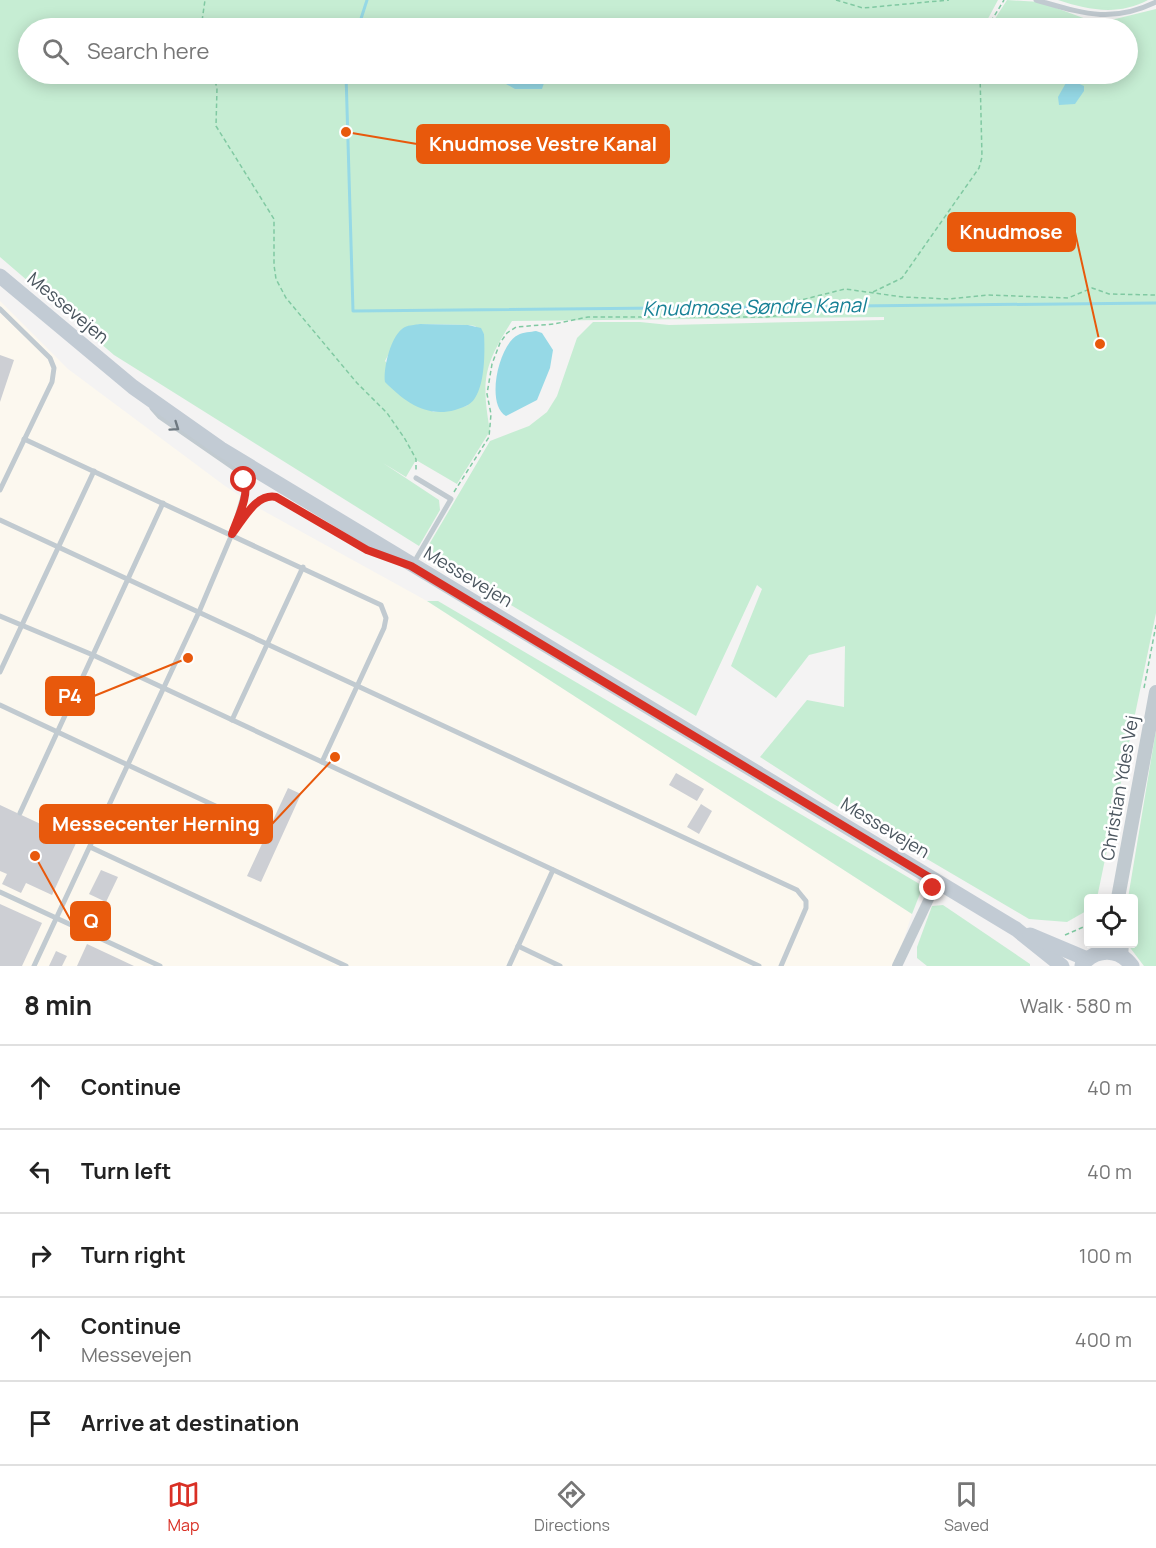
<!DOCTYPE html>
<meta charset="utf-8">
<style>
body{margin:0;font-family:Manrope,sans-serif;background:#f2f2f2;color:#222}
.controls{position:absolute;right:18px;bottom:18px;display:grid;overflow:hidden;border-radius:6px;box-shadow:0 3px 15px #0003}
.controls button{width:54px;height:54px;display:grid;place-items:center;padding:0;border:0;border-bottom:2px solid #e0e0e0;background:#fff;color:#222;font:30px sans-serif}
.stop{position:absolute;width:18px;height:18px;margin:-14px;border:4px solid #d93025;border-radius:50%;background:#fff}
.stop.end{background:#d93025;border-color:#fff;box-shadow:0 2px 6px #0008}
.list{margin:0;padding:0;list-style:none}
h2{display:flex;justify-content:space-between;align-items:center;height:78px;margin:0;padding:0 24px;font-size:26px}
h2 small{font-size:20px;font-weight:400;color:#767676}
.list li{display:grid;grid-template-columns:39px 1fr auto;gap:18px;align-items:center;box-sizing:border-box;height:84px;padding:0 24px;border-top:2px solid #e0e0e0}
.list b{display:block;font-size:22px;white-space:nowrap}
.list p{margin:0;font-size:20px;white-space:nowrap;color:#767676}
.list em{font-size:20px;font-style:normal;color:#767676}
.icon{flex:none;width:33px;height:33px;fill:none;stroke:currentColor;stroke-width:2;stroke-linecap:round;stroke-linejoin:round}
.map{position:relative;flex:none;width:1156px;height:966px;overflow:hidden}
.search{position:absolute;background:#fff;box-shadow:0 3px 15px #0003;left:18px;right:18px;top:18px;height:66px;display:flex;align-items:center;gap:15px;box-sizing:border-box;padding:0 21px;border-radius:33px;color:#767676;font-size:22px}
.sheet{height:498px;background:#fff}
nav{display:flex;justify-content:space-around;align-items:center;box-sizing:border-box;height:84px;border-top:2px solid #e0e0e0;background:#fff;font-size:16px;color:#767676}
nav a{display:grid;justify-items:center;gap:3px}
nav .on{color:#d93025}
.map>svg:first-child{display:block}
</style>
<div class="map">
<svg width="1156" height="966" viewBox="0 0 1156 966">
<rect width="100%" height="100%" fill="#f4f3f3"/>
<path fill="#fcf8ef" d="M0 301 68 369 225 486 262 510 427 601 912 914 895 966H0Z"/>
<g fill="#c6edd3" fill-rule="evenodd">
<path d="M0 0H998L983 28H28V74H520L506 82 546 84 547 74H1128V28H989L1007 0 1040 2 1086 19 1107 21 1156 9V613L1097 898H1088V910L1067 922 1029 919 830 802 760 757 807 700 844 707 845 646 809 655 776 698 731 666 762 589 757 585 696 716 424 553 490 441 529 426 547 412 557 396 577 338 593 322H640L669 325 884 320V317L512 321C484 365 481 379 490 431L457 484 416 460 406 477 383 463 439 500 440 510 419 546 114 355 0 257ZM420 324 468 325 475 326 484 334 483 357 467 406 433 412 385 361 402 329Z"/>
<path d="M1058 0H1148C1118 16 1088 10 1058 0Z"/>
<path d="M427 601H438L923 886 912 914Z"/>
<path d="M1156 730V966H1144L1128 945 1134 944V898H1128Z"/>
<path d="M943 905 1030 964V966H927L917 958V947L932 906Z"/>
</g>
<g fill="#96d9e6">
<path d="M520 74H547L542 89H515L506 84Z"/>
<path d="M1071 80 1084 86V91L1075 104 1059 105 1058 97 1067 81Z"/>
<path d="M420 324 468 325 481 328 484 334C485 352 485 383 475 398 470 406 463 407 455 410 426 418 404 401 385 382 383 368 391 334 405 327 409 325 415 325 420 324Z"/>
<path d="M536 331 542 333 553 350 550 368 537 400 506 416C485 404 499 344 518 335 523 332 531 332 536 331Z"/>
</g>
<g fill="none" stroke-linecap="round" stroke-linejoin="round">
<g stroke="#96d9e6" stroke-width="3">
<path d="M358 28 367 0"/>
<path d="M346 74 353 311 1156 303"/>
</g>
</g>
<g fill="#cdcfd4">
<path d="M0 355 14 360 0 402Z"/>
<path d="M676 773 704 789 697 801 669 785Z"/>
<path d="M288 788 301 794 261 882 247 876Z"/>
<path d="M701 804 712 811 699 834 687 827Z"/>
<path d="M0 805 77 841 52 895 26 883 21 893 2 884 7 874 0 871Z"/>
<path d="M101 870 118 877 106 902 89 894Z"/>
<path d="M0 904 42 923 22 966H0Z"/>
<path d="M87 944 134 966H77Z"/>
<path d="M56 951 67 956 62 966H49Z"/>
</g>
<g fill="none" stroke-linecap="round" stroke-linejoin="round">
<g stroke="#80c9a2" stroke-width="1.5" stroke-dasharray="4.5 3" stroke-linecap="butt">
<path d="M836 0 863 8 949 0"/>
<path d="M201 28 205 0"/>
<path d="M987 28 1004 0"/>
<path d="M213 74 217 88 216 126 274 219V265L276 279 286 298 357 383 387 413 405 439 416 459V471"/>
<path d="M873 292 902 278 979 168 982 157 980 74"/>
<path d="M454 492 489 437 491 414 487 394 492 364 500 343 507 333 516 327 554 324 588 317H767L782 315 789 303 845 289 903 297 949 299 988 295 1068 298 1092 288 1109 294 1156 295"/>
<path d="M1144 688 1156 625"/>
<path d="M1065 935 1088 925"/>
</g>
<g stroke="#c1cad0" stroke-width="5">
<path d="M1036 0C1082 13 1111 24 1156 2"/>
<path d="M0 309 50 358 54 368 52 382 0 490"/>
<path d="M24 439 381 605 386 618 384 628 322 762"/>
<path d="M0 520 797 890 806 901V908L781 966"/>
<path d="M235 530C245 517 257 493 276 497L367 550 391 559"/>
<path d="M413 564 451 499 416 478"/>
<path d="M0 616 93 655 759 966"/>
<path d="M0 672 94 471"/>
<path d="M0 705 258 826"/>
<path d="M232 720 303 567"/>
<path d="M20 813 163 503"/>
<path d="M90 847 346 966"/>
<path d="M0 892 160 966"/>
<path d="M518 946 560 966"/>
<path d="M34 966 199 612 232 534 246 486 238 471 160 417 152 408"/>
<path d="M509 966 553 870"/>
</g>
<path stroke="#c1cad0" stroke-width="10" d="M897 966 937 882"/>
<g stroke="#c1cad0" stroke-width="14">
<path d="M1118 898 1156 692"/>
<path d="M1121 956 1122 944"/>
</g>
<g stroke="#c2cbd4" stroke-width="15">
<path d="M0 276 133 387 221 449 1016 929 1062 966"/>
<path d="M1030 935 1087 959"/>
<path d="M1082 965C1096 948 1119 948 1132 966"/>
</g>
</g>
<defs><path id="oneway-chevron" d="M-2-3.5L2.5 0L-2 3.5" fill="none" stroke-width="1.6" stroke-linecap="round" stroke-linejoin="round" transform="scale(1.5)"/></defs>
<use stroke="#6e7981" href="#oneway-chevron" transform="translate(175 427) rotate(35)"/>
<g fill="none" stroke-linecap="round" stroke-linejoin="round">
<path stroke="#d93025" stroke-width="8" d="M244 480C250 495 237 519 232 534 243 520 256 493 276 497L367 550 411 566 937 882 933 888"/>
</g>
<g text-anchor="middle" stroke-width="5" stroke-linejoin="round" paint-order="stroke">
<g font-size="18" fill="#4b565f" stroke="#fff">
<text transform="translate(68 308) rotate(40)" y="6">Messevejen</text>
<text transform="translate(468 577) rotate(31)" y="6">Messevejen</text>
<text transform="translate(1120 788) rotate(-80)" y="6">Christian Ydes Vej</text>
<text transform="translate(885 828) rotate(31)" y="6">Messevejen</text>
</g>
<g font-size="20" font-style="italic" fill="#178196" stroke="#fff">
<text transform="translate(754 307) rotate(-1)" y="7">Knudmose Søndre Kanal</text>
</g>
</g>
<path fill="none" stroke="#e8590c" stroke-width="2" d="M346 132L417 144M1100 344L1075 232M188 658L94 696M335 757L272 824M35 856L71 921"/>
<g fill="#e8590c" stroke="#fff" stroke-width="2">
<circle cx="346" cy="132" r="6"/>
<circle cx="1100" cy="344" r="6"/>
<circle cx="188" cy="658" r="6"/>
<circle cx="335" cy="757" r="6"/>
<circle cx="35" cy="856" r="6"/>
</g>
<g fill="#e8590c" stroke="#e8590c" stroke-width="2">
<rect x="417" y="125" width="252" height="38" rx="6"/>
<rect x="948" y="213" width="127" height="38" rx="6"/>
<rect x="46" y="677" width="48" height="38" rx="6"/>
<rect x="40" y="805" width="232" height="38" rx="6"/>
<rect x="71" y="902" width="39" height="38" rx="6"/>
</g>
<g font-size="20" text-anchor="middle" font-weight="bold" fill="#fff">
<text x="543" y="151">Knudmose Vestre Kanal</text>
<text x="1011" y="239">Knudmose</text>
<text x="70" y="703">P4</text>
<text x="156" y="831">Messecenter Herning</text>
<text x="91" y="928">Q</text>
</g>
</svg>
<div class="controls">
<button><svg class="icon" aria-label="locate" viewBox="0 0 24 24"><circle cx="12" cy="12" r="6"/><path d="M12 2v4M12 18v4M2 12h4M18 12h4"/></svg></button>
</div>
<div class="stop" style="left:244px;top:480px"></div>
<div class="stop end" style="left:933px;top:888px"></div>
<div class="search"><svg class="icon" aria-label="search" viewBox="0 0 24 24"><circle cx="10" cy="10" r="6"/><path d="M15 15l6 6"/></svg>Search here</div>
</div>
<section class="sheet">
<h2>8 min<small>Walk · 580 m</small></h2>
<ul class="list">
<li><svg class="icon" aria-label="ahead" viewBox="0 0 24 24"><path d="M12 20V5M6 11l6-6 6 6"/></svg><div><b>Continue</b></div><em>40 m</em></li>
<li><svg class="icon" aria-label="left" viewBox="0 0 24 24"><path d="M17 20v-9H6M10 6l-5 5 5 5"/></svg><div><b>Turn left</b></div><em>40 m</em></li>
<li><svg class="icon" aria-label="right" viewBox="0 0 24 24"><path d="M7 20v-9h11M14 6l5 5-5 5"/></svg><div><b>Turn right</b></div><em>100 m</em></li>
<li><svg class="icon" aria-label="ahead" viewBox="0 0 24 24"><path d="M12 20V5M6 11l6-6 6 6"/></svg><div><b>Continue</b><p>Messevejen</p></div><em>400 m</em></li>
<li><svg class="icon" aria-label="arrive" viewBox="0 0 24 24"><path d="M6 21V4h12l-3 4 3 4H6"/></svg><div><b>Arrive at destination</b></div></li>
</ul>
</section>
<nav>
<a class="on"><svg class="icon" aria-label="map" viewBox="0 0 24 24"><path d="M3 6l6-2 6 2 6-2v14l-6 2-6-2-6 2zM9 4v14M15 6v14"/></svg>Map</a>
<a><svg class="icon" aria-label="directions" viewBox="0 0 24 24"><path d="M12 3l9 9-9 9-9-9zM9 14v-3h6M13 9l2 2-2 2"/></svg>Directions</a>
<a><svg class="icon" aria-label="saved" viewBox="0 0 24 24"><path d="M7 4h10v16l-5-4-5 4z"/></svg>Saved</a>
</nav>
